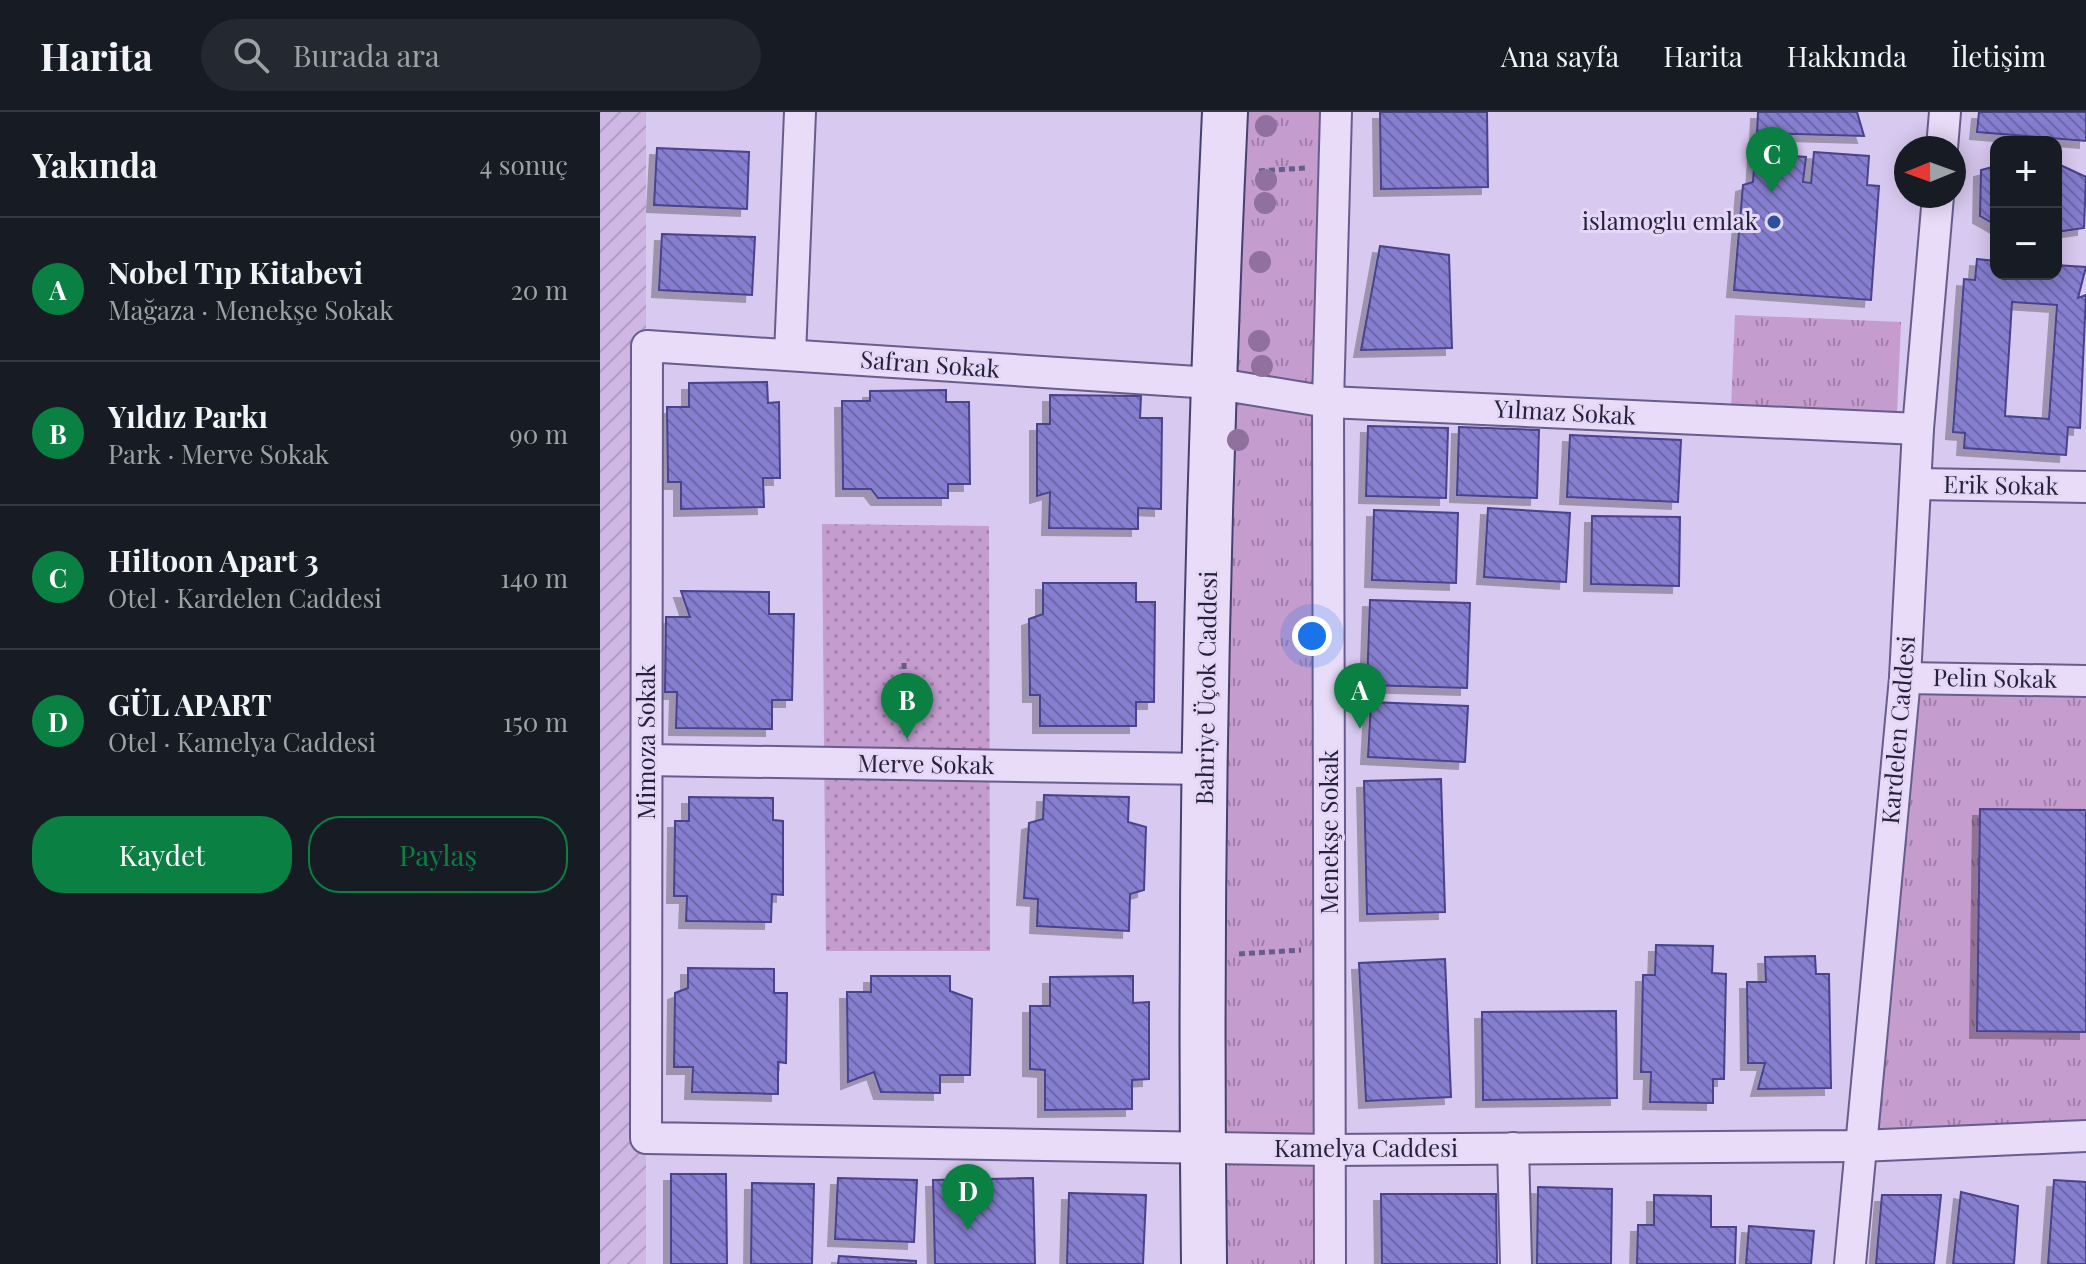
<!DOCTYPE html>
<html lang="tr">
<meta charset="utf-8">
<style>
body{margin:0;font-family:"Playfair Display",serif;background:#242831;color:#f1f3f6}
.controls{position:absolute;right:24px;top:24px;display:grid;overflow:hidden;border-radius:16px;box-shadow:0 4px 20px #0003}
.controls button{width:72px;height:72px;display:grid;place-items:center;padding:0;border:0;border-bottom:2px solid #363941;background:#171b24;color:#f1f3f6;font:40px sans-serif}
.compass{position:absolute;left:1294px;top:24px;width:72px;height:72px;border-radius:50%;background:#171b24;box-shadow:0 4px 20px #0003;rotate:269deg}
.you{position:absolute;left:712px;top:524px;width:28px;height:28px;margin:-20px;border:6px solid #fff;border-radius:50%;background:#1a73e8;box-shadow:0 0 0 12px #1a73e833}
.badge{display:grid;place-items:center;width:52px;height:52px;border-radius:50%;background:#0b8043;color:#fff;font-size:26px;font-weight:700}
.pin{position:absolute;translate:-50% -66px;filter:drop-shadow(0 2px 4px #0008)}
.pin::after{content:'';position:absolute;top:42px;width:28px;height:24px;background:inherit;clip-path:polygon(0 0,100% 0,50% 100%)}
.list{margin:0;padding:0;list-style:none}
h2{display:flex;justify-content:space-between;align-items:center;height:104px;margin:0;padding:0 32px;font-size:34px}
h2 small{font-size:26px;font-weight:400;color:#9ea1a6}
.list li{display:grid;grid-template-columns:52px 1fr auto;gap:24px;align-items:center;box-sizing:border-box;height:144px;padding:0 32px;border-top:2px solid #363941}
.list b{display:block;font-size:30px;white-space:nowrap}
.list p{margin:0;font-size:26px;white-space:nowrap;color:#9ea1a6}
.list em{font-size:26px;font-style:normal;color:#9ea1a6}
.actions{display:flex;gap:16px;padding:24px 32px}
.actions a{flex:1;padding:18px 0;border:2px solid #0b8043;border-radius:32px;text-align:center;font-size:28px;color:#0b8043}
.actions .main{background:#0b8043;color:#fff}
.icon{flex:none;width:44px;height:44px;fill:none;stroke:currentColor;stroke-width:2;stroke-linecap:round;stroke-linejoin:round}
.map{position:relative;flex:none;width:1486px;height:1152px;overflow:hidden}
header{display:flex;align-items:center;gap:48px;box-sizing:border-box;height:112px;padding:0 40px;background:#171b24;border-bottom:2px solid #363941}
header strong{font-size:38px}
nav{display:flex;gap:44px;margin-inline-start:auto;font-size:28px}
.search{width:560px;height:72px;background:#242831;display:flex;align-items:center;gap:20px;box-sizing:border-box;padding:0 28px;border-radius:44px;color:#9ea1a6;font-size:30px}
main{display:flex}
aside{flex:1;background:#171b24}
.map>svg:first-child{display:block}
</style>
<header>
<strong>Harita</strong>
<div class="search"><svg class="icon" aria-label="search" viewBox="0 0 24 24"><circle cx="10" cy="10" r="6"/><path d="M15 15l6 6"/></svg>Burada ara</div>
<nav><a>Ana sayfa</a><a>Harita</a><a>Hakkında</a><a>İletişim</a></nav>
</header>
<main>
<aside>
<h2>Yakında<small>4 sonuç</small></h2>
<ul class="list">
<li><span class="badge">A</span><div><b>Nobel Tıp Kitabevi</b><p>Mağaza · Menekşe Sokak</p></div><em>20 m</em></li>
<li><span class="badge">B</span><div><b>Yıldız Parkı</b><p>Park · Merve Sokak</p></div><em>90 m</em></li>
<li><span class="badge">C</span><div><b>Hiltoon Apart 3</b><p>Otel · Kardelen Caddesi</p></div><em>140 m</em></li>
<li><span class="badge">D</span><div><b>GÜL APART</b><p>Otel · Kamelya Caddesi</p></div><em>150 m</em></li>
</ul>
<div class="actions"><a class="main">Kaydet</a><a>Paylaş</a></div>
</aside>
<div class="map">
<svg width="1486" height="1152" viewBox="0 0 1486 1152">
<defs>
<pattern id="farmland-furrows" width="10" height="10" patternUnits="userSpaceOnUse" patternTransform="scale(2)"><rect width="10" height="10" fill="#ceb6e5"/><path d="M-1 1l2-2M0 10L10 0M9 11l2-2" fill="none" stroke="#b19cc5"/></pattern>
<pattern id="grass-tufts" width="24" height="20" patternUnits="userSpaceOnUse" patternTransform="scale(2)"><rect width="24" height="20" fill="#c49cce"/><path d="M3 7l-1-3M5 7V3M7 7l1-3M15 17l-1-3M17 17v-4M19 17l1-3" fill="none" stroke="#9f7fa8"/></pattern>
<pattern id="park-dots" width="8" height="8" patternUnits="userSpaceOnUse" patternTransform="scale(2)"><rect width="8" height="8" fill="#c49cce"/><path d="M2 2h.1M6 6h.1" fill="none" stroke="#9f7fa8" stroke-width="1.8" stroke-linecap="round"/></pattern>
<pattern id="building-back-hatch" width="6" height="6" patternUnits="userSpaceOnUse" patternTransform="scale(2)"><rect width="6" height="6" fill="#867ece"/><path d="M-1 5l2 2M0 0l6 6M5-1l2 2" fill="none" stroke="#6d67a8"/></pattern>
<filter id="shadow"><feDropShadow dx="-7" dy="7" stdDeviation="0" flood-color="#0004"/></filter>
</defs>
<rect width="100%" height="100%" fill="#d7c9ef"/>
<rect fill="url(#farmland-furrows)" x="0" y="0" width="46" height="1152"/>
<g fill="url(#grass-tufts)">
<path d="M625 0H736L730 1152H604Z"/>
<path d="M1135 203 1301 210 1297 302 1131 296Z"/>
<path d="M1305 566 1486 569V1030L1260 1034Z"/>
</g>
<path fill="url(#park-dots)" d="M222 412 389 414 390 839H226Z"/>
<g fill="url(#building-back-hatch)" stroke="#48428c" stroke-width="2" fill-rule="evenodd" filter="url(#shadow)">
<path d="M780 0H887L888 75 781 77Z"/>
<path d="M1158 0H1257L1264 24 1157 21Z"/>
<path d="M1379 0H1486V29L1377 20Z"/>
<path d="M57 36 149 40 147 97 54 93Z"/>
<path d="M1214 40 1269 44 1267 73 1279 74 1271 188 1134 178 1143 73 1153 70 1155 41 1206 45 1203 70 1211 71Z"/>
<path d="M1456 51 1486 65 1484 116 1456 120Z"/>
<path d="M1396 54V113L1380 104 1381 58Z"/>
<path d="M62 122 155 125 152 183 59 178Z"/>
<path d="M780 134 849 143 852 236 761 238Z"/>
<path d="M1377 147 1396 149V162H1456V153L1486 155 1478 186 1486 183 1480 316 1468 315 1466 343 1364 336 1365 321 1353 320 1364 167 1375 168ZM1412 190 1457 193 1449 307 1405 304Z"/>
<path d="M167 270 168 291 179 290 180 366H163L164 395 81 397V370H68L67 295H89V271Z"/>
<path d="M346 278V290H369L370 372H348V386H278L271 377H243L242 289H270V279Z"/>
<path d="M450 283 541 284 540 306H562L561 397 538 396V417L449 416 450 380 437 384V312H450Z"/>
<path d="M768 314 848 316 846 386 766 384Z"/>
<path d="M859 315 939 318 937 386 857 383Z"/>
<path d="M970 323 1081 328 1078 390 967 385Z"/>
<path d="M888 396 970 401 966 470 884 465Z"/>
<path d="M774 398 858 401 856 471 772 468Z"/>
<path d="M992 404 1080 405 1079 474 991 472Z"/>
<path d="M443 471H536V490H555L554 590H536V614H440V583H430L429 507 443 502Z"/>
<path d="M81 479 169 480V502H194L192 588H172V617L76 616 77 580H65L66 505H90Z"/>
<path d="M770 488 870 491 867 576 767 573Z"/>
<path d="M771 590 868 594 865 650 768 645Z"/>
<path d="M841 667 845 800 767 802 764 669Z"/>
<path d="M444 683 529 685 528 710 546 715 544 778 530 782 529 819 437 814 438 787 424 786 429 711 443 707Z"/>
<path d="M89 685 173 686V708L183 709V783L172 782 171 810 86 809 87 784H74L75 709H89Z"/>
<path d="M1380 697 1486 698V920L1377 919Z"/>
<path d="M1056 833 1113 834 1112 861 1126 862 1124 967H1113V991L1050 990 1051 960H1041L1043 863H1055Z"/>
<path d="M1215 844 1216 862H1229L1231 976 1158 977 1165 951H1148L1147 870H1166L1165 845Z"/>
<path d="M845 847 851 985 766 989 759 851Z"/>
<path d="M88 856 174 857V881H187L186 951 178 950V982L92 980 93 955H74L75 881 88 876Z"/>
<path d="M271 864H350V879L372 887 370 963H340V981L281 980 274 960 248 970 247 880H271Z"/>
<path d="M533 864V891L549 890V967L532 968V997L445 998V958L430 957V894H450V865Z"/>
<path d="M1016 899 1017 986 883 988 882 900Z"/>
<path d="M71 1062H126L127 1152H71Z"/>
<path d="M238 1066 317 1068 314 1130 235 1127Z"/>
<path d="M433 1066 435 1152H335L333 1068Z"/>
<path d="M1454 1068 1486 1070V1152H1448Z"/>
<path d="M152 1071 214 1072 212 1152H151Z"/>
<path d="M938 1075 1012 1077 1011 1152H937Z"/>
<path d="M1361 1080 1418 1094 1414 1152H1353Z"/>
<path d="M469 1081 546 1083 543 1152H467Z"/>
<path d="M781 1082H896L897 1152H782Z"/>
<path d="M1054 1083 1111 1084V1115H1136L1135 1152H1037L1038 1113H1054Z"/>
<path d="M1282 1083H1341L1334 1152H1276Z"/>
<path d="M1149 1114 1214 1119 1211 1152H1146Z"/>
<path d="M239 1144 316 1149V1152H238Z"/>
</g>
<g fill="none" stroke-linecap="round" stroke-linejoin="round">
<defs>
<g id="minor">
<path d="M1342 36 1345 0"/>
<path d="M190 243 200 0"/>
<path d="M1318 317 728 290 612 271 47 234 46 1026 731 1038 1260 1034 1486 1024"/>
<path d="M1316 372 1486 375"/>
<path d="M1305 566 1486 569"/>
<path d="M47 648 606 657"/>
<path d="M913 1036 916 1152"/>
<path d="M730 1152 728 290 736 0"/>
<path d="M1250 1152 1305 566 1318 317 1338 84"/>
</g>
<path id="secondary" d="M604 1152C599 768 607 384 625 0"/>
</defs>
<use href="#minor" stroke="#675d8c" stroke-width="34"/>
<use href="#secondary" stroke="#48406e" stroke-width="48"/>
<g stroke="#675d8c" stroke-width="5" stroke-dasharray="6 4" stroke-linecap="butt">
<path d="M659 59 705 56"/>
<path d="M304 551 306 623"/>
<path d="M639 842 701 838"/>
</g>
<use href="#minor" stroke="#e8dcf9" stroke-width="30"/>
<use href="#secondary" stroke="#e8dcf9" stroke-width="44"/>
</g>
<g fill="#90709c">
<circle cx="666" cy="14" r="11"/>
<circle cx="666" cy="68" r="11"/>
<circle cx="665" cy="91" r="11"/>
<circle cx="660" cy="150" r="11"/>
<circle cx="659" cy="229" r="11"/>
<circle cx="662" cy="254" r="11"/>
<circle cx="638" cy="328" r="11"/>
</g>
<circle fill="#2c509c" stroke="#e4d8f6" stroke-width="3" cx="1174" cy="110" r="8"/>
<g text-anchor="middle" stroke-width="6" stroke-linejoin="round" paint-order="stroke">
<g font-size="24" fill="#25203c" stroke="#e4d8f6" text-anchor="end">
<text x="1158" y="118">islamoglu emlak</text>
</g>
<g font-size="24" fill="#25203c" stroke="#e4d8f6">
<text transform="translate(330 253) rotate(4)" y="8">Safran Sokak</text>
<text transform="translate(965 301) rotate(3)" y="8">Yılmaz Sokak</text>
<text transform="translate(1401 374) rotate(1)" y="8">Erik Sokak</text>
<text transform="translate(1395 567) rotate(1)" y="8">Pelin Sokak</text>
<text transform="translate(607 576) rotate(-89)" y="8">Bahriye Üçok Caddesi</text>
<text transform="translate(1299 618) rotate(-85)" y="8">Kardelen Caddesi</text>
<text transform="translate(47 630) rotate(-90)" y="8">Mimoza Sokak</text>
<text transform="translate(326 653) rotate(1)" y="8">Merve Sokak</text>
<text transform="translate(730 720) rotate(-90)" y="8">Menekşe Sokak</text>
<text x="766" y="1045">Kamelya Caddesi</text>
</g>
</g>
</svg>
<div class="controls">
<button>+</button>
<button>−</button>
</div>
<svg class="compass" viewBox="-18 -18 36 36"><path d="M0-13l5 13h-10z" fill="#e53935"/><path d="M0 13l5-13h-10z" fill="#9ea1a6"/></svg>
<div class="you"></div>
<div class="pin badge" style="left:760px;top:617px">A</div>
<div class="pin badge" style="left:307px;top:627px">B</div>
<div class="pin badge" style="left:1172px;top:81px">C</div>
<div class="pin badge" style="left:368px;top:1118px">D</div>
</div>
</main>
